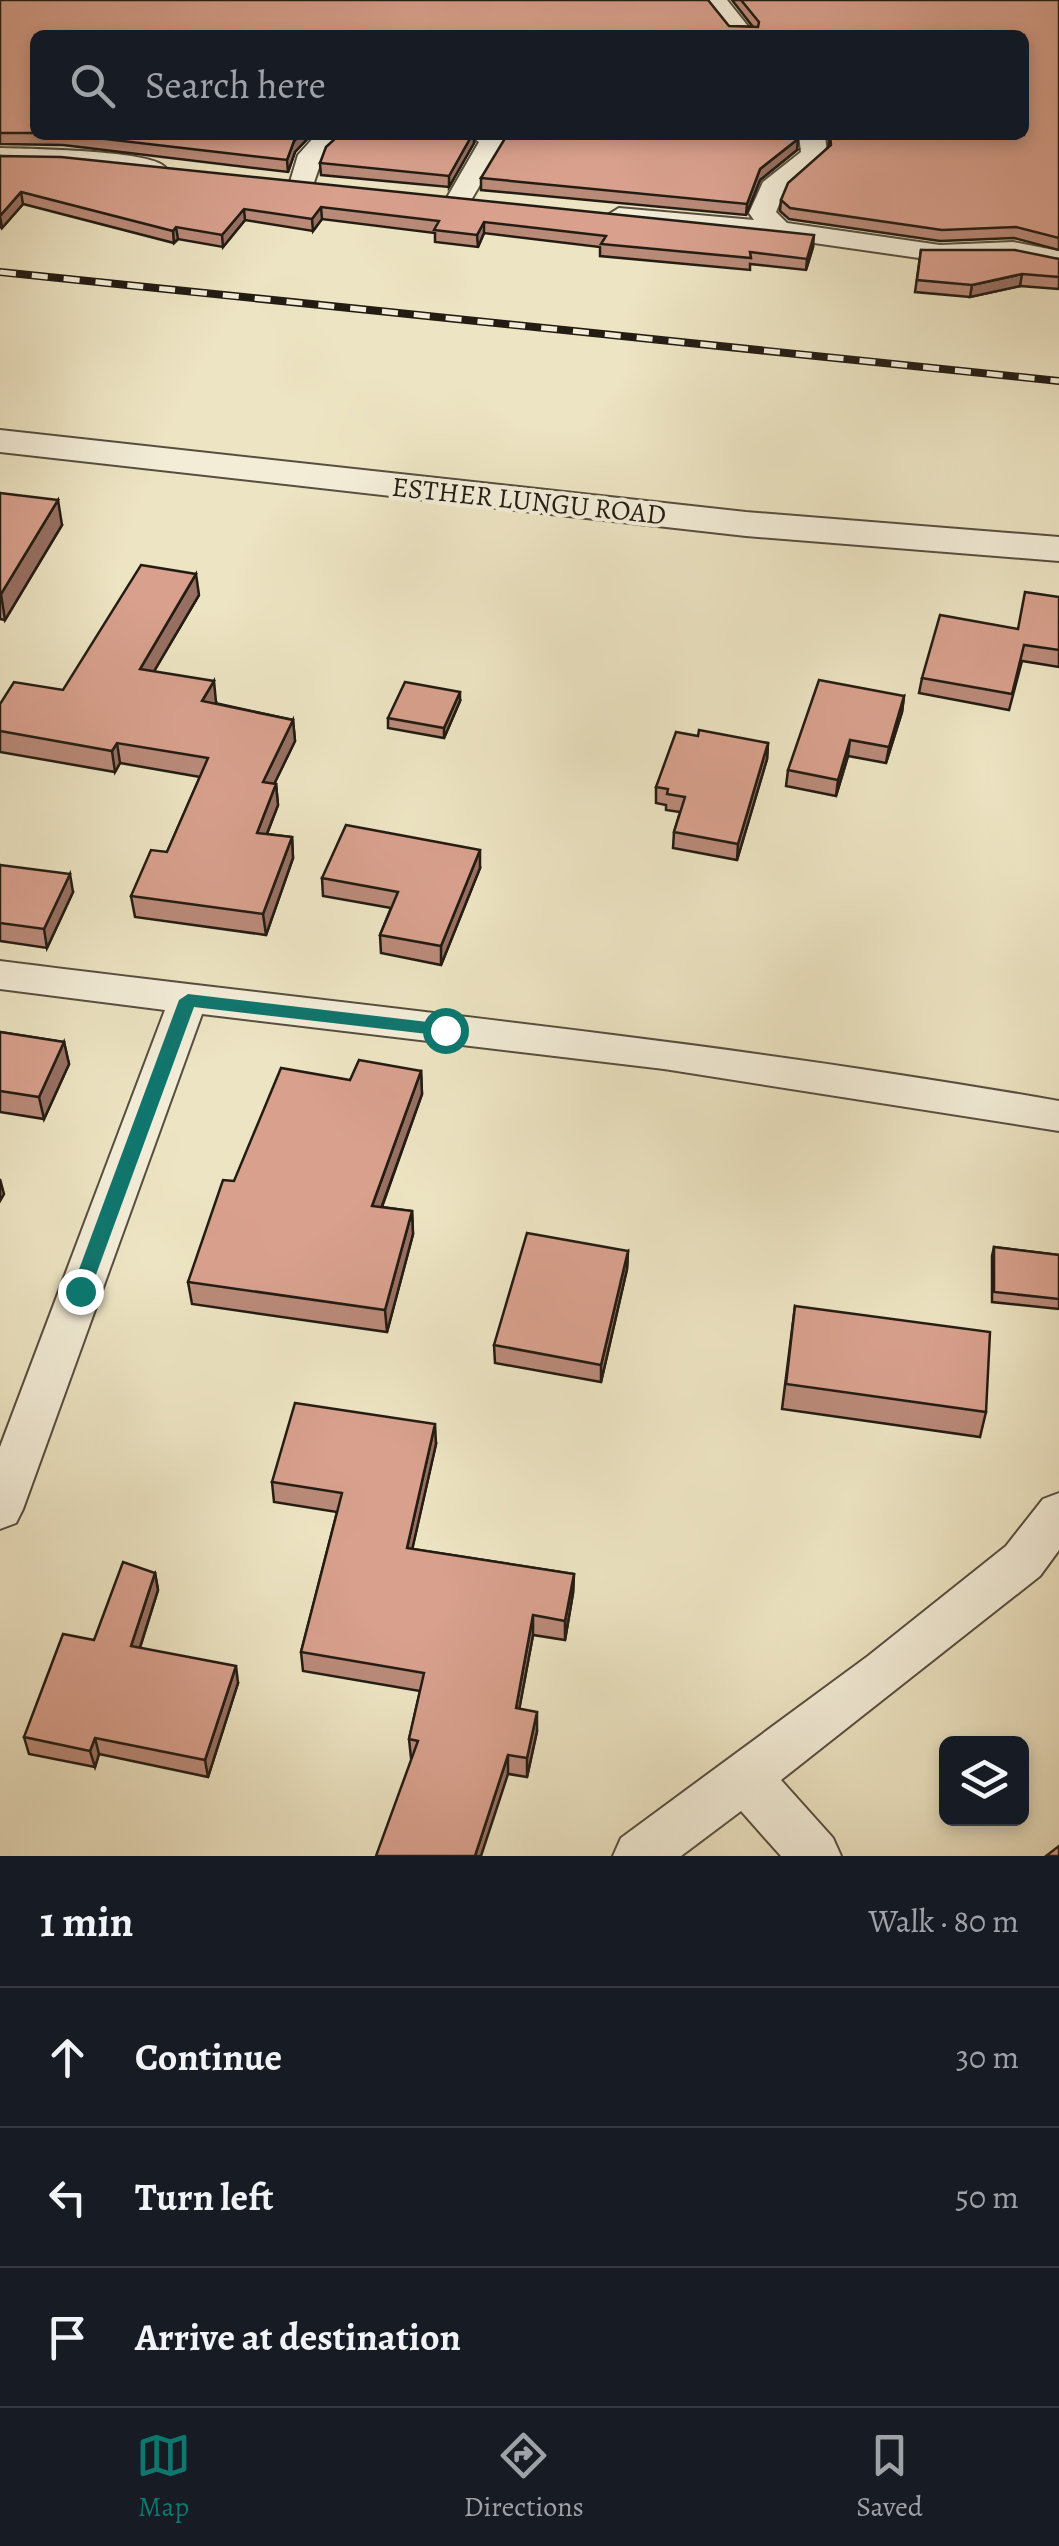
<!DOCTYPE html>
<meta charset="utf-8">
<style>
body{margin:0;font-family:Alegreya,serif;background:#20242c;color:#f1f3f6}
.controls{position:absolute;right:30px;bottom:30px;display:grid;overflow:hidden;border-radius:15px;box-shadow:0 5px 15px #0003}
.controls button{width:90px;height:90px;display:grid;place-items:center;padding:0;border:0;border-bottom:2px solid #363941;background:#171b24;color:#f1f3f6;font:50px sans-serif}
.stop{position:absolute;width:30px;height:30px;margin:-22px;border:8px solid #0f766e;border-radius:50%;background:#fff}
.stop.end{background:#0f766e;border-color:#fff;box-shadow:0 2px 10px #0008}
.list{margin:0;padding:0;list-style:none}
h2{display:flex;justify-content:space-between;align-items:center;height:130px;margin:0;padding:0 40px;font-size:42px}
h2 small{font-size:32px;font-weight:400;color:#9ea1a6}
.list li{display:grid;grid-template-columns:65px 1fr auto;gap:30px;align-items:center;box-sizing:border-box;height:140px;padding:0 40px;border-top:2px solid #363941}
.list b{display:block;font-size:38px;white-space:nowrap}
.list em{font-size:32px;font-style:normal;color:#9ea1a6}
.icon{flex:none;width:55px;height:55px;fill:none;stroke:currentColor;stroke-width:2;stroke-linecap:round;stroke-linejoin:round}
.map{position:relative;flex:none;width:1059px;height:1856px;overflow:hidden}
.search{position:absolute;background:#171b24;box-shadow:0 5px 15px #0003;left:30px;right:30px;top:30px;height:110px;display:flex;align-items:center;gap:25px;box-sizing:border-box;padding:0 35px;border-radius:15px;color:#9ea1a6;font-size:38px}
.sheet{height:550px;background:#171b24}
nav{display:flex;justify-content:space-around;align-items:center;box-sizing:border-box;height:140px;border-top:2px solid #363941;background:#171b24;font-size:28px;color:#9ea1a6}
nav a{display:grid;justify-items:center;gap:5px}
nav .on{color:#0f766e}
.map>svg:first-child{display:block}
</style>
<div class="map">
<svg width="1059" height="1856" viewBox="0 0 1059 1856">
<rect width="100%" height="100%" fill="#ede4c3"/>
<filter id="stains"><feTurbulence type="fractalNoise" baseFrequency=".002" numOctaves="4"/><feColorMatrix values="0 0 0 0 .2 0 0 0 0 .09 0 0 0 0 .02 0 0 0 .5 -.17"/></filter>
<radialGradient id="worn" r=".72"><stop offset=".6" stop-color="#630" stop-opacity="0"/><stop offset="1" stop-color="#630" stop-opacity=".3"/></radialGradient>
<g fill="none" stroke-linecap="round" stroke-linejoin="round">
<defs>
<g id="minor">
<path d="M703 0H727L755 35H731Z"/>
<path d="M316 135H347L323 156 311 191H293L289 185 298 155Z"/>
<path d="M470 135H504L507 139 467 207 458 209 445 201 479 142Z"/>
<path d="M799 135H825L827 154 784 192 776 212 787 223 940 245 1013 242 1059 251V267L1013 258 940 261 779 238 619 224 606 216 619 208 754 220 749 213 763 182 801 152Z"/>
<path d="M0 148C29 149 150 150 165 167L152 175 63 165 0 164Z"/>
<path d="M0 961C353 1006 708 1039 1059 1101V1131L664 1069 202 1014 23 1509 16 1523 0 1529V1447L165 1010 0 989Z"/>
<path d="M1059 1493V1550L1040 1576 781 1780 833 1838 841 1856H781L741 1811 681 1856H613L621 1838 868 1656 1006 1546 1043 1499Z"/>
</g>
<path id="tertiary" d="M0 430 746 512 1059 537V561L746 536 0 452Z"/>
</defs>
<use href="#minor" stroke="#564e3f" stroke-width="4"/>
<use href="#tertiary" stroke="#564e3f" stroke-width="4"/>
<use href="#minor" fill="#f3edd8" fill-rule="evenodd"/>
<use href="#tertiary" fill="#f3edd8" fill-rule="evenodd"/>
<defs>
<path id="rail" d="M0 272 1059 381"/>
</defs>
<use href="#rail" stroke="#231c13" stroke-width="8"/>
<use href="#rail" stroke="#f3edd8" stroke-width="5" stroke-dasharray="16" stroke-linecap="butt"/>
</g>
<g fill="#ba8a79" stroke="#231c13" stroke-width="2.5">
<path d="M0 0 753 27 732 0H1059V250L1014 238 940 241 789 219 780 211 781 200 829 146V135H1024L35 35V135H311L295 152 288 172 63 145 0 144Z"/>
<path d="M474 143 449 187 321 175 320 163Z"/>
<path d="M797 150 760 180 746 215 481 190V178Z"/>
<path d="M0 156 813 247 806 270 750 264V270L600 256V247L484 233 478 247 435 242V233L322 219 313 231 245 220 223 247 178 239 174 243 23 204 2 228 0 227Z"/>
<path d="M921 250 1059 259V289L1020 286 970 297 915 292Z"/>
<path d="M0 493 62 525 5 620 0 619Z"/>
<path d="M199 595 154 671 216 702 215 703 293 720 295 741 274 784H276L278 805 267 834 292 837 293 858 266 935 135 917 131 896 167 852 200 777 120 763 115 772 0 752V704L63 690Z"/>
<path d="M1059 597V667L1022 661 1009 710 919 693 922 678 1018 629Z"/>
<path d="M904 696 902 712 886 763 848 756 836 796 786 786 788 770Z"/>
<path d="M460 701 444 738 388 728V718Z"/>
<path d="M698 736 768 743 767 759 737 860 673 848 674 832 680 812 666 810V805L656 803V787Z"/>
<path d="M0 865 73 892 47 948 0 941Z"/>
<path d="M480 868 441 965 381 953 380 935 391 908 323 896 322 878Z"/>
<path d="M0 1032 64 1042 69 1064 44 1119 0 1112Z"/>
<path d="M421 1071 422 1094 382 1207 412 1211 413 1234 387 1332 192 1304 188 1282 234 1181 350 1080Z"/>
<path d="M994 1247 1059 1255V1309L992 1302V1256Z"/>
<path d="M628 1251 627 1269 601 1382 495 1363 494 1345Z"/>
<path d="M795 1306 986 1412 980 1437 782 1409Z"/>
<path d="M436 1444 412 1549 574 1574 573 1593 565 1640 533 1635 519 1709 537 1731 527 1777 411 1758 409 1739 420 1691 303 1671 301 1652 337 1512 274 1502 272 1482Z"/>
<path d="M155 1573 158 1590 140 1648 238 1683 208 1777 99 1754 95 1767 29 1754 24 1737 94 1640Z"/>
</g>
<g fill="#977063" stroke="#231c13" stroke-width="2.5">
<path d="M300 135H311L295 152 288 172 287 160 294 141Z"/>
<path d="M472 135H474V143L449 187V176Z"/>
<path d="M798 139 797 150 760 180 746 215 747 204 760 169Z"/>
<path d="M21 192 23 204 2 228 0 216Z"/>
<path d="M321 207 322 219 313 231 312 219Z"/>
<path d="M244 209 245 220 223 247 222 235Z"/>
<path d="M484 222V233L478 247 477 235Z"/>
<path d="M176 227 178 239 174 243 173 231Z"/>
<path d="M814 235 813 247 806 270 807 259Z"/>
<path d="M1022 274 1020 286 970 297 972 285Z"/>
<path d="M58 500 62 525 5 620 1 594Z"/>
<path d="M196 574 199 595 143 690 140 669Z"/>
<path d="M214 681 216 702 205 722 202 701Z"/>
<path d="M460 692V701L444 738V728Z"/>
<path d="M904 696 902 712 886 763 889 747Z"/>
<path d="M293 720 295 741 265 803 263 782Z"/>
<path d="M850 740 848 756 836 796 838 780Z"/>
<path d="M117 743 120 763 115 772 112 751Z"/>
<path d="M768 743 767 759 737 860 738 844Z"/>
<path d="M276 784 278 805 259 854 257 833Z"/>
<path d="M292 837 293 858 266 935 263 914Z"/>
<path d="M480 850V868L441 965V946Z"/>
<path d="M70 874 73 892 47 948 44 929Z"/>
<path d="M64 1042 69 1064 44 1119 39 1097Z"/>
<path d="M421 1071 422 1094 374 1228 372 1206Z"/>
<path d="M0 1179 4 1194 0 1201Z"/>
<path d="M412 1211 413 1234 387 1332 385 1310Z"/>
<path d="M628 1251 627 1269 601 1382V1365Z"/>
<path d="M435 1424 436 1444 408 1568 407 1548Z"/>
<path d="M155 1573 158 1590 135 1663 131 1646Z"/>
<path d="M574 1574 573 1593 565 1640V1621Z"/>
<path d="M533 1615V1635L516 1727V1708Z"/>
<path d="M236 1666 238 1683 208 1777 205 1760Z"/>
<path d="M537 1712V1731L527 1777V1758Z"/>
<path d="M95 1738 99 1754 95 1767 90 1751Z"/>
<path d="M508 1755V1774L481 1856H475Z"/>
</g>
<g fill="#d8a08d" stroke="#231c13" stroke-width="2.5">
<path d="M0 0H708L729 26 758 27 759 22 741 0H1059V238L1016 227 942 230 790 208 781 200 788 183 831 145 830 135H1024V35H35V133H0Z"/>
<path d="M71 135H300L294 141 287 160Z"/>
<path d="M339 135H472L449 176 320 163 326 147Z"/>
<path d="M507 135H798V139L760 169 747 204 481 178Z"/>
<path d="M0 156 61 157 814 235 807 259 750 252 751 258 601 244 606 236 484 222 477 235 434 230 439 221 321 207 312 219 244 209 222 235 176 227 173 231 21 192 0 216Z"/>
<path d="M921 250H1015L1059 259V277L1022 274 972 285 917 280Z"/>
<path d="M0 493 58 500 1 594H0Z"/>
<path d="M141 565 196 574 140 669 214 681 202 701 293 720 263 782 276 784 257 833 292 837 263 914 131 896 151 850 167 852 208 758 117 743 112 751 0 731V704L14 682 63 690Z"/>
<path d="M1025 592 1059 597V650L1024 645 1012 694 922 678 940 615 1018 629Z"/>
<path d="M819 680 904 696 889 747 850 740 838 780 788 770Z"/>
<path d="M405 682 460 692 444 728 388 718Z"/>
<path d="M699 730 768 743 738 844 674 832 685 797 667 794 668 789 656 787 676 732 698 736Z"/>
<path d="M346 825 480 850 441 946 380 935 398 892 322 878Z"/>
<path d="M0 865 70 874 44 929 0 923Z"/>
<path d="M0 1032 64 1042 39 1097 0 1091Z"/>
<path d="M359 1060 421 1071 372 1206 412 1211 385 1310 188 1282 223 1180 234 1181 281 1068 350 1080Z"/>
<path d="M527 1233 628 1251 601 1365 494 1345Z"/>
<path d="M994 1247 1059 1255V1299L994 1292Z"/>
<path d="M795 1306 990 1332 986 1412 786 1384Z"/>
<path d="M295 1403 435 1424 407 1548 574 1574 565 1621 533 1615 516 1708 537 1712 527 1758 508 1755 475 1856H376L418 1741 409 1739 424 1673 301 1652 342 1493 272 1482Z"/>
<path d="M123 1562 155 1573 131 1646 236 1666 205 1760 95 1738 90 1751 24 1737 63 1634 94 1640Z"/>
<path d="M1059 1846V1856H1046Z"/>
</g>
<path fill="#0f766e" d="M188 994 445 1024 453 1030 445 1036 194 1007 90 1291 87 1296H74L71 1291 179 1000Z"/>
<g text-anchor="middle" stroke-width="8" stroke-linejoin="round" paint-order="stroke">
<g font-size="28" fill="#231c13" stroke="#f3edd8">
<text transform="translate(529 500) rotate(6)" y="10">ESTHER LUNGU ROAD</text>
</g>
</g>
<rect width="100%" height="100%" filter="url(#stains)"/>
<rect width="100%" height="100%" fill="url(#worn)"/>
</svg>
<div class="controls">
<button><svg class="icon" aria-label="layers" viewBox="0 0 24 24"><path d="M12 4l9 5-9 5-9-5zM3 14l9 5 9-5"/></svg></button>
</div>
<div class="stop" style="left:445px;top:1030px"></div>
<div class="stop end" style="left:80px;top:1291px"></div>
<div class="search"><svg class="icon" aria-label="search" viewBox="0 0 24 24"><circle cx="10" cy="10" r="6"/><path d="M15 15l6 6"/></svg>Search here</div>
</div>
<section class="sheet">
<h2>1 min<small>Walk · 80 m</small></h2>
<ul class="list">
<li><svg class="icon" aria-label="ahead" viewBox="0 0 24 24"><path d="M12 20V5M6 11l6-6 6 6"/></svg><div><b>Continue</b></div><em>30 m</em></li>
<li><svg class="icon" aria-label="left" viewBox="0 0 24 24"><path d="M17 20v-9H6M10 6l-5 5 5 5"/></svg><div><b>Turn left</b></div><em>50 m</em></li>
<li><svg class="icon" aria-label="arrive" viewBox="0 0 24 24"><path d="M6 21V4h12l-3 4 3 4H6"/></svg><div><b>Arrive at destination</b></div></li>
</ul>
</section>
<nav>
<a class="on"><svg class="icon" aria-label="map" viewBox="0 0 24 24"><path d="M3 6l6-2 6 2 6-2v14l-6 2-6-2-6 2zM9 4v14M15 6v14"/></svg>Map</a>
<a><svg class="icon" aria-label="directions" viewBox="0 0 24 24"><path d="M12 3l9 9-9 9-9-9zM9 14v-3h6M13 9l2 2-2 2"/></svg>Directions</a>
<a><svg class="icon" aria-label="saved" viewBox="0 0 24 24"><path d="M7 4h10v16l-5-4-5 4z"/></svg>Saved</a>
</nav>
